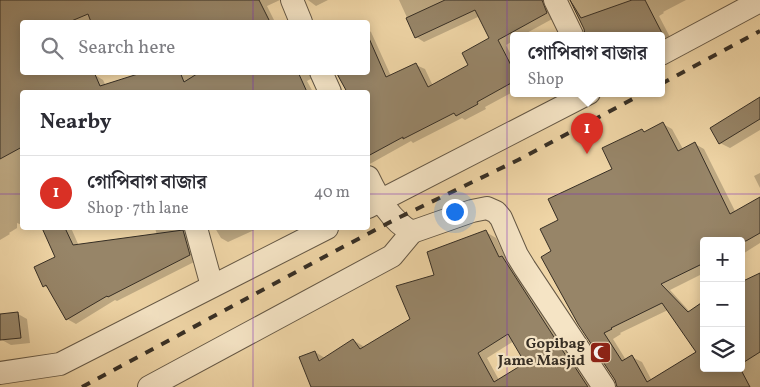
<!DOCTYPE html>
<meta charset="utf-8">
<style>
body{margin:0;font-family:Vollkorn,"Noto Serif Bengali",serif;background:#f7f7f7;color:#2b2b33}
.controls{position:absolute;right:15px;bottom:15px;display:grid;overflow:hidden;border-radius:5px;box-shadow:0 2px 12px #0003}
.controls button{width:45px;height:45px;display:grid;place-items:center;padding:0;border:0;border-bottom:1px solid #e1e1e2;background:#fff;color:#2b2b33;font:25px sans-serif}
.you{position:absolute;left:454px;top:211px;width:18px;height:18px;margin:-12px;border:4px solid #fff;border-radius:50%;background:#1a73e8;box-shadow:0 0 0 8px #1a73e833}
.badge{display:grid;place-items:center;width:32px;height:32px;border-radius:50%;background:#d93025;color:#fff;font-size:16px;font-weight:700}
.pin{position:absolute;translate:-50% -41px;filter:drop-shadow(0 1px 2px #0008)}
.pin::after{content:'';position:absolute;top:26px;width:18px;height:15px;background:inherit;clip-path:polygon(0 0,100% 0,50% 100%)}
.popup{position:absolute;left:510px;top:32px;width:155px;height:65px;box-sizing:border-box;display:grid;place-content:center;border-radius:5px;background:#fff;filter:drop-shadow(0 1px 4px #0005);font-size:16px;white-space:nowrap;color:#7c7c81}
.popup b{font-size:19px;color:#2b2b33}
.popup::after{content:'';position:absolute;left:50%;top:100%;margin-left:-10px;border:10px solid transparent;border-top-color:#fff}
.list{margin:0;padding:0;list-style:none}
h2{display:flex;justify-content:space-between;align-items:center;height:65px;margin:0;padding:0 20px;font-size:21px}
h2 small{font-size:16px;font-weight:400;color:#7c7c81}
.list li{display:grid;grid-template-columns:32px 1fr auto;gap:15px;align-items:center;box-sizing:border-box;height:75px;padding:0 20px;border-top:1px solid #e1e1e2}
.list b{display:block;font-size:19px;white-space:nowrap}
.list p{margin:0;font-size:16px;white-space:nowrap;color:#7c7c81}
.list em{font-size:16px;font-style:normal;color:#7c7c81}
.icon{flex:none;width:28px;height:28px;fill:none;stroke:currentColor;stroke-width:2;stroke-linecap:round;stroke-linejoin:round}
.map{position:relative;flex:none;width:760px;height:387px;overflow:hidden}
.search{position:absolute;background:#fff;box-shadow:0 2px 12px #0003;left:20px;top:20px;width:350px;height:55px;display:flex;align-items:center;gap:12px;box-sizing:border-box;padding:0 18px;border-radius:5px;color:#7c7c81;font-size:19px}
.panel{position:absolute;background:#fff;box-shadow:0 2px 12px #0003;left:20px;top:90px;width:350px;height:140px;border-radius:5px}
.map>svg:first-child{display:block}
</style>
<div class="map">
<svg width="760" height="387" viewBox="0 0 760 387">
<rect width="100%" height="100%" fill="#efd5a6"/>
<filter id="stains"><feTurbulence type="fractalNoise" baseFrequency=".004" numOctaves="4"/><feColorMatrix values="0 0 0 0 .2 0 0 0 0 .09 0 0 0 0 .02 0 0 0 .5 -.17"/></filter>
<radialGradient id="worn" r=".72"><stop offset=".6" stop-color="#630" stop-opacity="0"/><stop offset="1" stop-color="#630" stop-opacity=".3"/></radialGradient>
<g fill="#0003" fill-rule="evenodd">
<path d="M0 0H280L267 6 275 22H153L152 19 143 22H22V72L95 75 103 80 106 86 137 75 136 72H318L316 76 307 81 313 92H22V225L17 223V228L9 233 10 234 0 240Z"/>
<path d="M308 0H328L316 6Z"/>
<path d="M399 0H552L554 18 523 35H513V41L506 45 513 59V92L485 107 486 109 465 120 462 118 413 143 411 141 368 165V92H349L338 72H368V30L371 32 391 76 416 65 425 69 433 86 470 66 491 39 480 16 424 42 416 37Z"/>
<path d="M571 0H686L663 12 664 13 659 16 671 39 661 44V35H645L642 30 632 35H586L585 29Z"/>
<path d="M760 97V130L730 148 720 143Z"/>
<path d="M663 124 672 129 683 149 695 144 704 149 736 213 760 199V243L741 255V241H704V273L670 290 690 312 704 368H741V283L760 274V387H618L553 251 560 220 614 169 642 131 646 133ZM668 310 698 353 652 381 642 362 632 357 626 360 613 339 621 334 620 333Z"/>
<path d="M760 173V188L754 176Z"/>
<path d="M43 228H71L79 246 157 235 155 228H193L198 260 117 301 115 300 76 324 67 319 50 289 44 286 57 257Z"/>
<path d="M215 228H259L228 242 221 238Z"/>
<path d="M486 232 496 238 506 259 513 263 594 387H312L315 352 325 358 353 340 363 346 365 348 412 320 436 276ZM514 341 527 363 499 380 487 358Z"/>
<path d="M18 314 27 319 30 343 11 345 2 340 0 315Z"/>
</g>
<g fill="#978568" stroke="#372f25" fill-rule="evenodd">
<path d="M0 0H259L270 22H91L88 14 69 22H22V72H94L100 86 141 73 180 72 184 82 200 72H298L307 92H22V147L0 159Z"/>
<path d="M445 0H542L547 13 498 40 513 69V82L477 102 478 104 456 116 454 113 403 139V137L368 156V92H347L336 72H368V36L386 77 416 63 428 87 468 65 462 53 489 38 475 10 415 38 406 18Z"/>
<path d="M570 0 581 18 632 0H645L663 35H585L584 29Z"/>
<path d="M760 97V119L719 144 710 128Z"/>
<path d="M663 122 678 151 695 142 730 214 760 197V233L746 241H704V263L661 284 688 312 704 301V368H740L750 387H617L615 380 578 324 541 257 551 251 540 229 558 220 548 199 612 169 602 148 642 129 644 132ZM662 303 696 352 647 382 632 355 622 361 604 333 612 329 611 328Z"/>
<path d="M42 228H65L73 245 183 230 190 255 108 297 107 296 66 320 46 285 43 287 34 267 55 257Z"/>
<path d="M486 230 499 257 502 256 570 362 571 361 588 387H311L299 357 315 351 319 361 353 339 360 349 410 319 396 286 434 275 427 252ZM508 334 525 363 494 382 478 353Z"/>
<path d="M760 273V352L741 364V282Z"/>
<path d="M18 312 21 338 0 340V314Z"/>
</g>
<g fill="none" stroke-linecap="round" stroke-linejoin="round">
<defs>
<g id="street">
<path d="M292 0 301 22"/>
<path d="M555 0 572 35"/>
<path d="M661 54 760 1"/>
<path d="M321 72 330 92"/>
<path d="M368 177C378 198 391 221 412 232L472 211 487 208 496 212 501 218 517 255 525 268 604 387"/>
<path d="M368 207 589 93"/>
<path d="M196 228 212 286"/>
<path d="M0 373 60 364 327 228"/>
<path d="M149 387 392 256 412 232"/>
</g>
</defs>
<use href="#street" stroke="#655845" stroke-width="24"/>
<use href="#street" stroke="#f5e4c5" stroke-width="22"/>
<g stroke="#372f25" stroke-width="4" stroke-dasharray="9 9" stroke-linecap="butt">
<path d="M661 84 760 31"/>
<path d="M82 387 324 257 396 219 518 160 644 93"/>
</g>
</g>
<path fill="none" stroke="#7b2cbf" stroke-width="1" stroke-opacity="0.55" d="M253 0V22M507 0V387M253 72V92M0 194H22M368 194H760M253 228V387"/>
<defs>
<symbol id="mosque-square" viewBox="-11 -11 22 22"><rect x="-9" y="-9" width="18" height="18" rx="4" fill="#8f2418" stroke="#f5e4c5"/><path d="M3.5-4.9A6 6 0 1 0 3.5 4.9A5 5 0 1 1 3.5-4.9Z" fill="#fff"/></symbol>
</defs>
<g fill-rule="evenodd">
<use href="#mosque-square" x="588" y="340" width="25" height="25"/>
</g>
<g text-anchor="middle" stroke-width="4.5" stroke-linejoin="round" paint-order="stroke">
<g font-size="15" font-weight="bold" fill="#372f25" stroke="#f5e4c5" text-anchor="end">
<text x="585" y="348">Gopibag<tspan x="585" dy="17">Jame Masjid</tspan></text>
</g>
</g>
<rect width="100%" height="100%" filter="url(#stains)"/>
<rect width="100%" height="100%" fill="url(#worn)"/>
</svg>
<div class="controls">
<button>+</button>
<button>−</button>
<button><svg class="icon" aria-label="layers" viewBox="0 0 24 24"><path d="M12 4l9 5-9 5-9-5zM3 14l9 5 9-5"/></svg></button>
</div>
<div class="you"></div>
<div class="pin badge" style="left:587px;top:154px">1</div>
<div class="popup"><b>গোপিবাগ বাজার</b>Shop</div>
<div class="search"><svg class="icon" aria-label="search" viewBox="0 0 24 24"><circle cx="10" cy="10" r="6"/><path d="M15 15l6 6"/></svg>Search here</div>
<section class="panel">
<h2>Nearby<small></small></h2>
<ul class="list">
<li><span class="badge">1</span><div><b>গোপিবাগ বাজার</b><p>Shop · 7th lane</p></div><em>40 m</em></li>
</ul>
</section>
</div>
